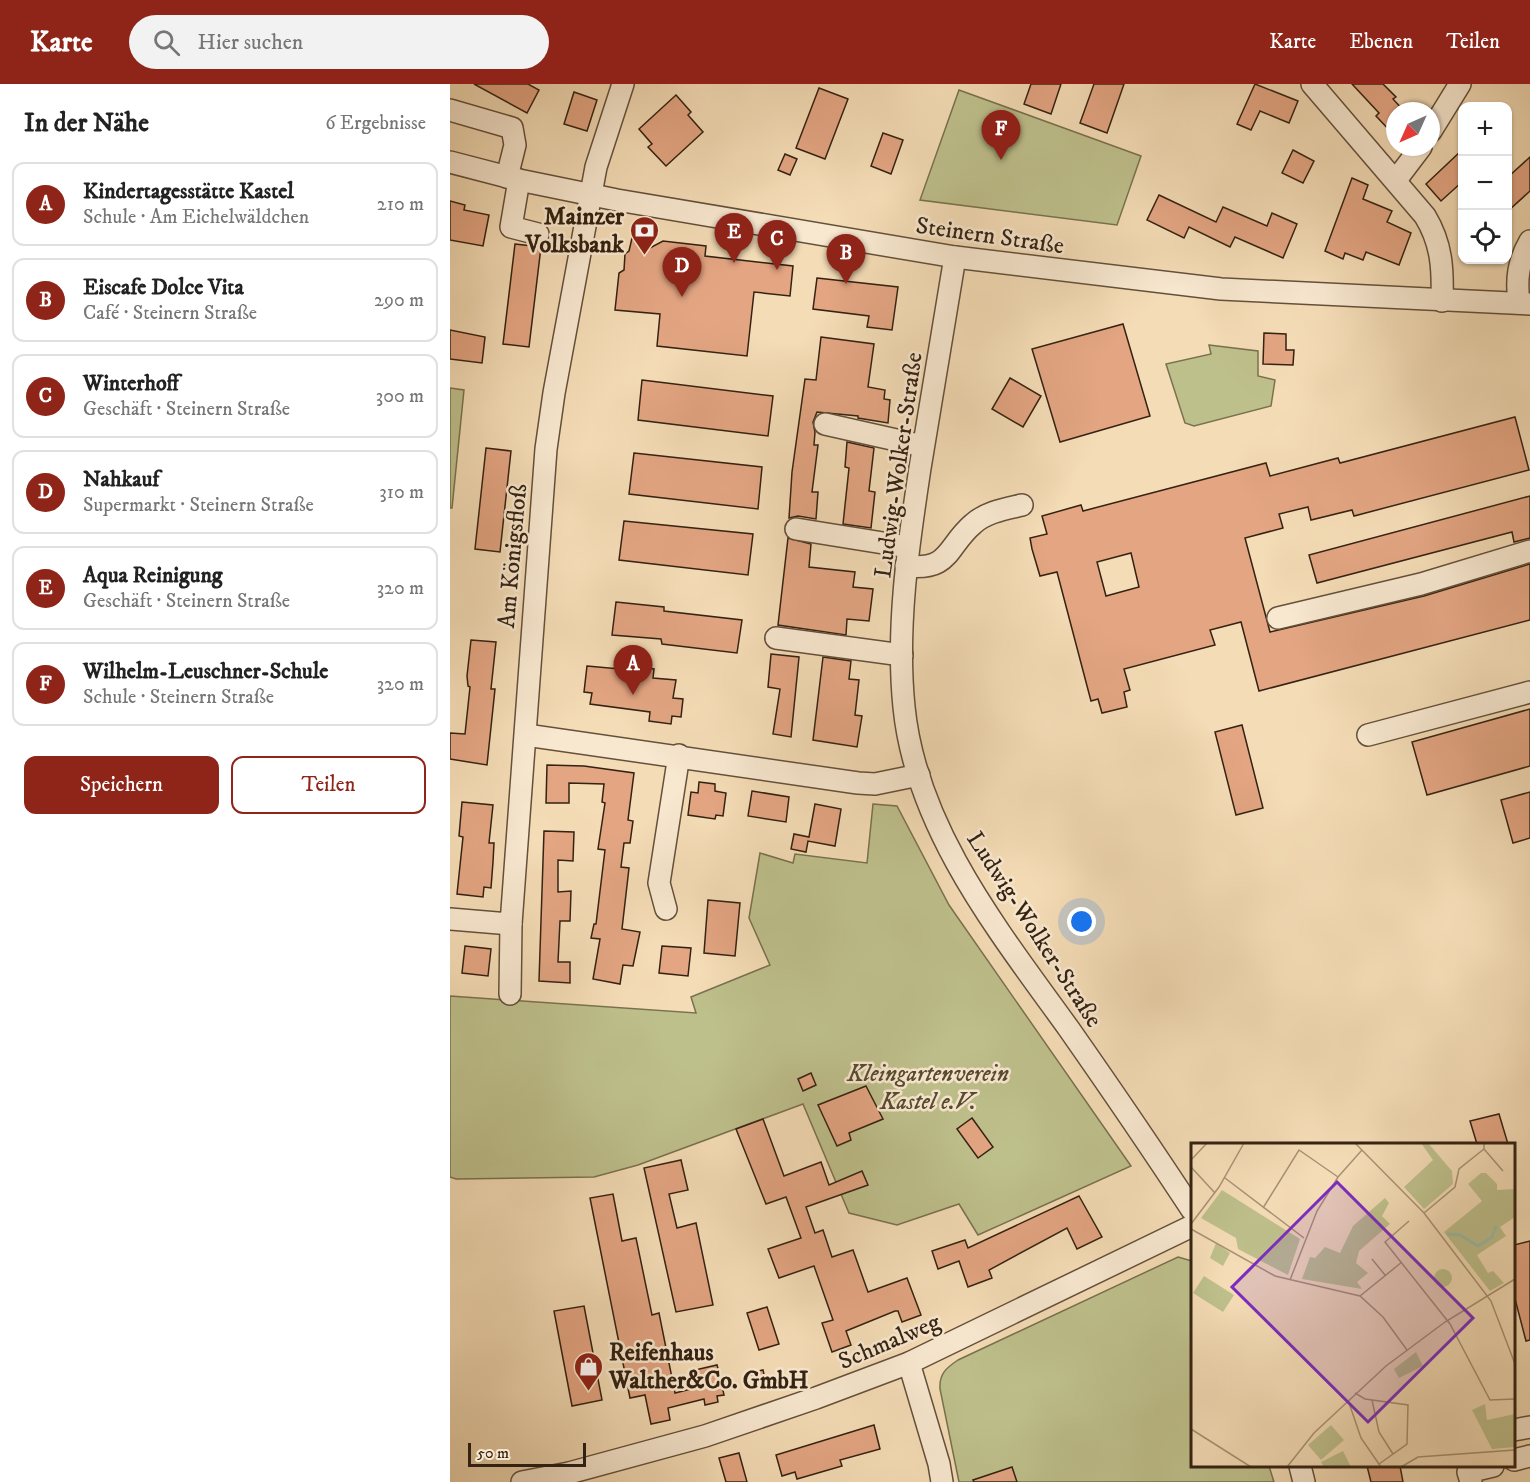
<!DOCTYPE html>
<html lang="de">
<meta charset="utf-8">
<style>
body{margin:0;font-family:"IM FELL DW Pica",serif;background:#f2f2f2;color:#222}
.controls{position:absolute;right:18px;top:18px;display:grid;overflow:hidden;border-radius:12px;box-shadow:0 2px 4px #0004}
.controls button{width:54px;height:54px;display:grid;place-items:center;padding:0;border:0;border-bottom:2px solid #e0e0e0;background:#fff;color:#222;font:30px sans-serif}
.compass{position:absolute;left:936px;top:18px;width:54px;height:54px;border-radius:50%;background:#fff;box-shadow:0 2px 4px #0004;rotate:225deg}
.scale{position:absolute;left:18px;bottom:15px;width:118px;box-sizing:border-box;padding-left:6px;border:3px solid #342212;border-top:0;font-size:16px;line-height:21px;white-space:nowrap;color:#342212;-webkit-text-stroke:4px #f8e8d0;paint-order:stroke}
.you{position:absolute;left:632px;top:838px;width:21px;height:21px;margin:-15px;border:4px solid #fff;border-radius:50%;background:#1a73e8;box-shadow:0 0 0 9px #1a73e833}
.badge{display:grid;place-items:center;width:39px;height:39px;border-radius:50%;background:#8f2418;color:#fff;font-size:20px;font-weight:700}
.pin{position:absolute;translate:-50% -50px;filter:drop-shadow(0 2px 3px #0008)}
.pin::after{content:'';position:absolute;top:32px;width:21px;height:18px;background:inherit;clip-path:polygon(0 0,100% 0,50% 100%)}
.list{margin:0;padding:0;list-style:none}
h2{display:flex;justify-content:space-between;align-items:center;height:78px;margin:0;padding:0 24px;font-size:26px}
h2 small{font-size:20px;font-weight:400;color:#767676}
.list li{display:grid;grid-template-columns:39px 1fr auto;gap:18px;align-items:center;box-sizing:border-box;height:84px;margin:0 12px 12px;padding:0 12px;border:2px solid #e0e0e0;border-radius:12px}
.list b{display:block;font-size:22px;white-space:nowrap}
.list p{margin:0;font-size:20px;white-space:nowrap;color:#767676}
.list em{font-size:20px;font-style:normal;color:#767676}
.actions{display:flex;gap:12px;padding:18px 24px}
.actions a{flex:1;padding:14px 0;border:2px solid #8f2418;border-radius:12px;text-align:center;font-size:21px;color:#8f2418}
.actions .main{background:#8f2418;color:#fff}
.icon{flex:none;width:33px;height:33px;fill:none;stroke:currentColor;stroke-width:2;stroke-linecap:round;stroke-linejoin:round}
.map{position:relative;flex:none;width:1080px;height:1398px;overflow:hidden}
header{display:flex;align-items:center;gap:36px;box-sizing:border-box;height:84px;padding:0 30px;background:#8f2418;color:#fff}
header strong{font-size:28px}
nav{display:flex;gap:33px;margin-inline-start:auto;font-size:21px}
.search{width:420px;height:54px;background:#f2f2f2;display:flex;align-items:center;gap:15px;box-sizing:border-box;padding:0 21px;border-radius:33px;color:#767676;font-size:22px}
main{display:flex}
aside{flex:1;background:#fff}
.map>svg:first-child{display:block}
</style>
<header>
<strong>Karte</strong>
<div class="search"><svg class="icon" aria-label="search" viewBox="0 0 24 24"><circle cx="10" cy="10" r="6"/><path d="M15 15l6 6"/></svg>Hier suchen</div>
<nav><a>Karte</a><a>Ebenen</a><a>Teilen</a></nav>
</header>
<main>
<aside>
<h2>In der Nähe<small>6 Ergebnisse</small></h2>
<ul class="list">
<li><span class="badge">A</span><div><b>Kindertagesstätte Kastel</b><p>Schule · Am Eichelwäldchen</p></div><em>210 m</em></li>
<li><span class="badge">B</span><div><b>Eiscafe Dolce Vita</b><p>Café · Steinern Straße</p></div><em>290 m</em></li>
<li><span class="badge">C</span><div><b>Winterhoff</b><p>Geschäft · Steinern Straße</p></div><em>300 m</em></li>
<li><span class="badge">D</span><div><b>Nahkauf</b><p>Supermarkt · Steinern Straße</p></div><em>310 m</em></li>
<li><span class="badge">E</span><div><b>Aqua Reinigung</b><p>Geschäft · Steinern Straße</p></div><em>320 m</em></li>
<li><span class="badge">F</span><div><b>Wilhelm-Leuschner-Schule</b><p>Schule · Steinern Straße</p></div><em>320 m</em></li>
</ul>
<div class="actions"><a class="main">Speichern</a><a>Teilen</a></div>
</aside>
<div class="map">
<svg width="1080" height="1398" viewBox="0 0 1080 1398">
<rect width="100%" height="100%" fill="#f4dcb6"/>
<filter id="stains"><feTurbulence type="fractalNoise" baseFrequency=".00333" numOctaves="4"/><feColorMatrix values="0 0 0 0 .2 0 0 0 0 .09 0 0 0 0 .02 0 0 0 .5 -.17"/></filter>
<radialGradient id="worn" r=".72"><stop offset=".6" stop-color="#630" stop-opacity="0"/><stop offset="1" stop-color="#630" stop-opacity=".3"/></radialGradient>
<g fill="#bec08c" stroke="#79714f" stroke-width="1.5">
<path d="M509 6 691 72 667 141 470 116Z"/>
<path d="M759 261 808 267V292L825 296 821 322 744 342 735 339 716 280 761 270Z"/>
<path d="M0 304 14 306 2 424H0Z"/>
<path d="M423 720 447 722 499 821 681 1082 528 1151 509 1120 447 1141 399 1129 353 1020 188 1081 144 1093 6 1095 0 1093V912L246 929 241 913 320 881 299 834 310 769 343 779 345 770 417 779Z"/>
<path d="M728 1173 742 1177V1382H819L824 1398H509L490 1305C489 1290 496 1284 508 1276Z"/>
</g>
<g fill="#e3a582" stroke="#342212" stroke-width="1.5" fill-rule="evenodd">
<path d="M24 0H78L89 6 77 29Z"/>
<path d="M581 0H611L601 30 574 20Z"/>
<path d="M644 0H674L657 49 630 39Z"/>
<path d="M805 0 848 17 839 39 810 27 801 46 787 40Z"/>
<path d="M902 0H933L946 13 943 15 954 27H945V52L926 32 929 29Z"/>
<path d="M369 4 398 15 375 75 346 64Z"/>
<path d="M124 8 147 16 137 47 114 40Z"/>
<path d="M226 11 241 28 238 31 253 48 216 82 198 63 202 60 189 45Z"/>
<path d="M433 49 453 56 441 90 421 82Z"/>
<path d="M843 66 864 77 853 99 832 89Z"/>
<path d="M1012 66V98L991 117 976 100Z"/>
<path d="M335 70 347 75 340 91 328 86Z"/>
<path d="M1080 73V107L1058 127V93Z"/>
<path d="M902 94 918 101 913 115 942 127 937 138 961 149 949 181 916 168 913 176 895 169 893 175 875 167Z"/>
<path d="M709 111 766 138 773 123 817 142 822 129 847 140 833 174 785 153 780 163 739 143 734 154 697 136Z"/>
<path d="M0 117 15 121 14 126 39 131 33 162 0 156Z"/>
<path d="M182 154 192 162 198 160 200 164 213 157 256 162 255 172 343 182 340 212 304 208 297 272 207 262 210 230 165 226 169 189 174 186 175 170 179 167Z"/>
<path d="M65 160 91 163 79 263 53 260Z"/>
<path d="M367 194 448 203 442 246 417 243 419 232 363 225Z"/>
<path d="M673 240 700 332 610 358 582 265Z"/>
<path d="M0 246 35 253 32 279 0 275Z"/>
<path d="M814 249 836 250V266H844L843 281 813 280Z"/>
<path d="M371 253 424 260 418 303 435 306 434 315 440 316 438 339 408 334V332L367 328 363 338 365 348 364 361H368L362 408H368L366 435 348 432 339 434 342 388 355 295 366 296Z"/>
<path d="M560 294 591 312 573 343 542 325Z"/>
<path d="M192 296 323 312 318 352 188 336Z"/>
<path d="M1065 333 1079 386 904 432 902 426 861 436 858 423 829 430 833 444 795 454 820 548 974 512 1080 480V536L809 607 791 538 760 546 765 561 674 585 680 606 674 608 677 623 652 629 648 615 641 617 607 488 590 492 582 465 580 454 597 450 592 432 631 421 633 427 816 379 820 392 888 374 890 379ZM681 469 689 503 656 512 647 478Z"/>
<path d="M397 358 424 364 419 407 425 408 421 444 393 440 399 384 395 383Z"/>
<path d="M36 364 61 367 50 468 25 465Z"/>
<path d="M184 369 312 383 308 425 179 410Z"/>
<path d="M1080 412V454L1064 458 1062 448 867 499 859 471Z"/>
<path d="M174 437 303 450 298 491 169 476Z"/>
<path d="M338 454 361 460 359 483 405 488 403 503 423 505 419 537 397 535 396 551 328 541Z"/>
<path d="M166 518 214 523V527L292 536 287 569 212 560 211 555 162 551Z"/>
<path d="M21 556 46 558 41 605H45L37 681 0 675V649L15 650 20 603 18 602 17 592Z"/>
<path d="M321 570 349 573 341 653 323 650 330 605 318 603Z"/>
<path d="M373 573 401 577 399 595 409 596 405 631 412 632 407 663 363 656Z"/>
<path d="M137 582 181 586 182 582 204 585 203 594 226 596 223 614 233 615 231 633 222 632 221 640 199 637 200 628 140 620 142 609 134 608Z"/>
<path d="M1080 625V682L977 711 962 658Z"/>
<path d="M792 641 813 724 786 731 765 648Z"/>
<path d="M97 681 134 682 184 689 178 736 183 737 180 759H174L171 783 179 784 172 845 190 848 183 882 173 881 170 900 143 895 150 855 141 854 144 840H146L155 766 148 765 155 719 152 718 154 700 119 699V719H96Z"/>
<path d="M249 698 265 700V707L276 709 273 732 266 731 265 735 238 731 241 708 248 709Z"/>
<path d="M302 707 339 713 336 738 298 732Z"/>
<path d="M1080 708V754L1063 759 1051 716Z"/>
<path d="M12 718 43 721 39 759H44L43 778 41 804 34 803 33 813 7 810 13 753 9 752Z"/>
<path d="M365 720 391 725 385 762 358 757 356 768 341 765 344 750 359 753Z"/>
<path d="M94 747 124 748 123 777 108 776V808L121 807 120 837H110L108 878H120V899L89 897Z"/>
<path d="M258 816 290 819 285 872 254 869Z"/>
<path d="M15 862 41 865 38 892 12 889Z"/>
<path d="M212 862 241 864 238 892 209 889Z"/>
<path d="M361 989 366 1001 353 1007 348 995Z"/>
<path d="M416 1002 433 1035 399 1049 401 1056 387 1062 368 1021Z"/>
<path d="M1049 1030 1058 1060H1027L1020 1037Z"/>
<path d="M522 1034 543 1063 528 1074 507 1045Z"/>
<path d="M313 1035 334 1092 371 1078 379 1101 412 1087 418 1101 356 1123 365 1149 373 1146 382 1173 403 1166 418 1208 457 1194 471 1231 452 1238 448 1227H445L396 1247 401 1261 382 1268 372 1239 383 1236 364 1182 329 1194 318 1165 351 1154 336 1113 316 1120 286 1045Z"/>
<path d="M231 1076 238 1106 219 1110 227 1144 246 1139 263 1221 226 1228 194 1084Z"/>
<path d="M163 1110 172 1157 186 1154 202 1231 209 1229 225 1309 249 1303 245 1286 267 1281 270 1292 274 1311 267 1312 268 1318 255 1321 254 1315 218 1324 220 1336 201 1340 195 1311 180 1314 140 1114Z"/>
<path d="M629 1112 652 1153 627 1165 617 1144 539 1186 542 1194 518 1203 509 1177 488 1185 482 1167 515 1156 518 1164Z"/>
<path d="M1080 1157V1256L1076 1257 1064 1211V1161Z"/>
<path d="M134 1222 152 1316 122 1322 104 1227Z"/>
<path d="M317 1223 329 1260 309 1266 297 1229Z"/>
<path d="M313 1286 316 1300 304 1303 300 1289Z"/>
<path d="M424 1341 430 1365 390 1376 392 1382 347 1395 345 1388 332 1392 326 1371Z"/>
<path d="M289 1369 297 1398H276L269 1374Z"/>
<path d="M917 1382H950L953 1398H921Z"/>
<path d="M562 1383 567 1398H524L523 1396Z"/>
</g>
<g fill="none" stroke-linecap="round" stroke-linejoin="round">
<defs>
<g id="minor">
<path d="M862 0 975 132C992 160 993 185 992 217"/>
<path d="M0 26 62 44 65 61 57 93"/>
<path d="M981 47 1010 0"/>
<path d="M0 78 69 96 167 116 505 173 771 205 1080 220"/>
<path d="M69 96 61 143 88 150"/>
<path d="M946 96 971 63"/>
<path d="M505 173C493 244 481 314 470 384 458 463 446 544 454 623 466 745 550 849 619 945 661 1005 702 1065 742 1126"/>
<path d="M1069 219C1066 195 1068 178 1080 157"/>
<path d="M375 340 473 362"/>
<path d="M346 445 458 463"/>
<path d="M456 482C501 487 496 463 523 440 536 428 555 425 572 421"/>
<path d="M828 534 971 500 1080 467"/>
<path d="M326 554 452 571"/>
<path d="M76 651 408 699 425 700 469 691"/>
<path d="M918 651 1080 608"/>
<path d="M216 825 209 799 229 671"/>
<path d="M0 835 61 840 96 365 104 309 146 83 173 0"/>
<path d="M60 910 61 840"/>
<path d="M459 1279 489 1380 492 1398"/>
<path d="M1064 1346 1080 1343"/>
<path d="M1064 1376 1080 1372"/>
<path d="M850 1382 854 1398"/>
<path d="M72 1398 119 1389 255 1352 366 1314 459 1279 742 1142"/>
<path d="M1021 1398 1018 1388 1043 1382"/>
</g>
</defs>
<use href="#minor" stroke="#64503b" stroke-width="24"/>
<use href="#minor" stroke="#f8e8d0" stroke-width="21"/>
</g>
<defs>
<symbol id="bank-pin" viewBox="-11 -11 22 30"><path d="M0 17L-7.5 6A9.5 9.5 0 1 1 7.5 6Z" fill="#8f2418" stroke="#f8e8d0"/><path d="M-6-4H6V4H-6ZM0-2.3a2.3 2.3 0 1 0 0 4.6a2.3 2.3 0 1 0 0-4.6Z" fill="#fff"/></symbol>
<symbol id="shop-pin" viewBox="-11 -11 22 30"><path d="M0 17L-7.5 6A9.5 9.5 0 1 1 7.5 6Z" fill="#8f2418" stroke="#f8e8d0"/><path d="M-5-2.5h2.3a2.7 3.5 0 0 1 5.4 0H5L5.5 6h-11ZM-1.5-2.5h3a1.5 2.3 0 0 0-3 0Z" fill="#fff"/></symbol>
</defs>
<g fill-rule="evenodd">
<use href="#bank-pin" x="178" y="130" width="33" height="45"/>
<use href="#shop-pin" x="122" y="1266" width="33" height="45"/>
</g>
<g text-anchor="middle" stroke-width="5" stroke-linejoin="round" paint-order="stroke">
<g font-size="24" font-weight="bold" fill="#342212" stroke="#f8e8d0" text-anchor="end">
<text x="174" y="140">Mainzer<tspan x="174" dy="28">Volksbank</tspan></text>
<text x="159" y="1276" text-anchor="start">Reifenhaus<tspan x="159" dy="28">Walther&amp;Co. GmbH</tspan></text>
</g>
<g font-size="24" fill="#342212" stroke="#f8e8d0">
<text transform="translate(540 151) rotate(8)" y="8">Steinern Straße</text>
<text transform="translate(448 381) rotate(-82)" y="8">Ludwig-Wolker-Straße</text>
<text transform="translate(62 472) rotate(-85)" y="8">Am Königsfloß</text>
<text transform="translate(585 845) rotate(57)" y="8">Ludwig-Wolker-Straße</text>
<text transform="translate(439 1257) rotate(-23)" y="8">Schmalweg</text>
</g>
<g font-size="24" font-style="italic" fill="#564a30" stroke="#f8e8d0">
<text x="478" y="997">Kleingartenverein<tspan x="478" dy="28">Kastel e.V.</tspan></text>
</g>
</g>
<g transform="translate(741 1059)">
<rect width="324" height="324" fill="#f4dcb6"/>
<path d="M230 0H237L261 28 262 41 233 66 213 44 242 17ZM290 30H295L306 41V47L324 46V74L309 84 315 93 286 112 297 130 302 128 313 140 299 148 253 89 291 58 277 41ZM31 47 109 96 97 132 47 106 45 95 10 75ZM194 55 198 60 191 73 199 81 168 108 165 120 177 130 166 139 171 146 111 136 119 114 124 115 134 104 149 110 162 83ZM25 100 39 110 32 123 19 115ZM243 135a9 9 0 1 1 18 0a9 9 0 1 1-18 0ZM13 133 43 152 32 169 2 150ZM225 209 232 223 208 235 203 226ZM294 261 296 277 324 271V304L301 306 281 267ZM140 282 153 297 130 317 117 302ZM152 308 160 324H133L130 319Z" fill="#bec08c"/>
<path fill="none" stroke="#9dbca8" stroke-width="3" d="M256 91 269 92 287 103 301 94 305 83"/>
<path fill="none" stroke="#a79274" stroke-width="1.5" d="M164 0 234 71M293 6 312 28M0 17 16 0M0 24 24 50M34 35 113 95M72 65 108 7 147 34M233 70 300 158 324 221M233 70 264 44 268 26 293 6V1M218 78 194 99 259 181 299 257 324 256M0 81 28 44 53 0M0 86 84 133 169 153 192 174 216 207M181 116 194 132M99 137 126 68 147 34 171 7M169 153 211 119M164 250 174 256 217 262 216 301 188 321M157 257 170 295 190 324M181 257 188 289 202 311M0 286 60 324M9 324H30M96 324 123 290 195 223 254 179 324 136M210 324 227 314 324 307"/>
<path fill="#7b2cbf" fill-opacity="0.15" stroke="#7b2cbf" stroke-width="3" d="M146 39 282 175 177 279 41 144Z"/>
<rect width="324" height="324" fill="none" stroke="#342212" stroke-width="3"/>
</g>
<rect width="100%" height="100%" filter="url(#stains)"/>
<rect width="100%" height="100%" fill="url(#worn)"/>
</svg>
<div class="controls">
<button>+</button>
<button>−</button>
<button><svg class="icon" aria-label="locate" viewBox="0 0 24 24"><circle cx="12" cy="12" r="6"/><path d="M12 2v4M12 18v4M2 12h4M18 12h4"/></svg></button>
</div>
<svg class="compass" viewBox="-18 -18 36 36"><path d="M0-13l5 13h-10z" fill="#e53935"/><path d="M0 13l5-13h-10z" fill="#767676"/></svg>
<div class="scale">50 m</div>
<div class="you"></div>
<div class="pin badge" style="left:183px;top:611px">A</div>
<div class="pin badge" style="left:396px;top:200px">B</div>
<div class="pin badge" style="left:327px;top:186px">C</div>
<div class="pin badge" style="left:232px;top:213px">D</div>
<div class="pin badge" style="left:284px;top:179px">E</div>
<div class="pin badge" style="left:551px;top:76px">F</div>
</div>
</main>
